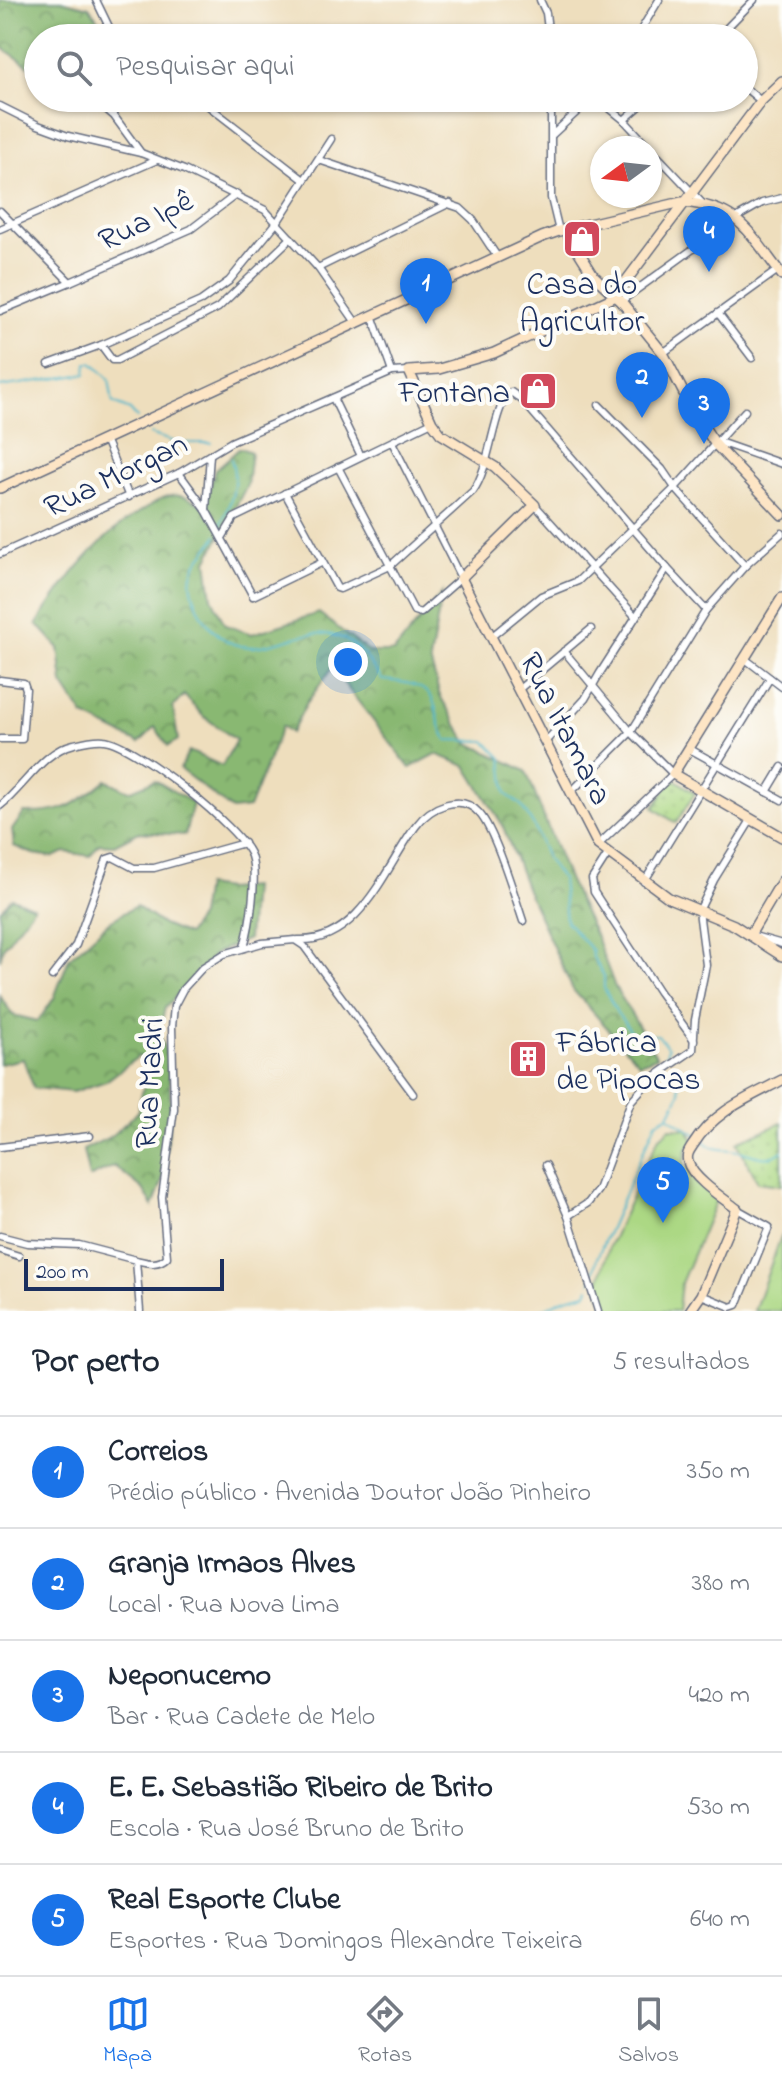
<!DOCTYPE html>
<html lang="pt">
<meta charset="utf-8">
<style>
body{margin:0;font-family:"Indie Flower",sans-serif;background:#f6f6f7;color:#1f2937}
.compass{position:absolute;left:590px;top:136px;width:72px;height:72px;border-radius:50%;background:#fff;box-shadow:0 2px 6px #0004;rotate:255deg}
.scale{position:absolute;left:24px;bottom:20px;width:200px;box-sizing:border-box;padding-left:8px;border:4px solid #1b2f5e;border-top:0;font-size:22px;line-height:28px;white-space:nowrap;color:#1b2f5e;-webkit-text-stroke:6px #fdfcf7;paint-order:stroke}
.you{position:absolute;left:348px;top:662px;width:28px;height:28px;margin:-20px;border:6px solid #fff;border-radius:50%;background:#1a73e8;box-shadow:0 0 0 12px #1a73e833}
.badge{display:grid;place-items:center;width:52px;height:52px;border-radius:50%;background:#1a73e8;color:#fff;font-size:26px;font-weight:700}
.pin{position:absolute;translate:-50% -66px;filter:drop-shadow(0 2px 4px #0008)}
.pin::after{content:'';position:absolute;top:42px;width:28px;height:24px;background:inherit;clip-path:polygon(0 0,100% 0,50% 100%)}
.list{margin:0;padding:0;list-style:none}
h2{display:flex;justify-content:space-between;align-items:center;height:104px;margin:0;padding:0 32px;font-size:34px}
h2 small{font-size:26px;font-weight:400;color:#747a83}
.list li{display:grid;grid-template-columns:52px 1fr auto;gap:24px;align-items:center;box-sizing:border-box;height:112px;padding:0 32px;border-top:2px solid #e0e1e3}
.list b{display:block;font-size:30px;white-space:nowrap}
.list p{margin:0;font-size:26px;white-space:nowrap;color:#747a83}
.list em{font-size:26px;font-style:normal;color:#747a83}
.icon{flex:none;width:44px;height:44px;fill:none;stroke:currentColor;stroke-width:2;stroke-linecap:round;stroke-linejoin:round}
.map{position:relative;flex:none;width:782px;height:1311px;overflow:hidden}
.search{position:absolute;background:#fff;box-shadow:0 2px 6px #0004;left:24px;right:24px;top:24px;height:88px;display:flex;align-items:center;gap:20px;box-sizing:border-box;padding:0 28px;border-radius:44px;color:#747a83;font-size:30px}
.sheet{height:664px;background:#fff}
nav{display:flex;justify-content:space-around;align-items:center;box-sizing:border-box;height:112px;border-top:2px solid #e0e1e3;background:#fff;font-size:22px;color:#747a83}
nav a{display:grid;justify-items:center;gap:4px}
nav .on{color:#1a73e8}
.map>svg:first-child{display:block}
</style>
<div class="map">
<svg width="782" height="1311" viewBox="0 0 782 1311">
<defs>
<pattern id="grass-dots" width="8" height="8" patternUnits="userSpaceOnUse" patternTransform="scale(2)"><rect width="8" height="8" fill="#acd884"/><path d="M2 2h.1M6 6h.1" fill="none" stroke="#93ba74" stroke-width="1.8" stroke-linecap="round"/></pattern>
<pattern id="forest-crowns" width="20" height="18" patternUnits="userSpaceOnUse" patternTransform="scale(2)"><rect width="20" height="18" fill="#89b872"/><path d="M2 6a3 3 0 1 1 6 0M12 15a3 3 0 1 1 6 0" fill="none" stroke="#6f9661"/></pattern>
</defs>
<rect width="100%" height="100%" fill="#fdfcf7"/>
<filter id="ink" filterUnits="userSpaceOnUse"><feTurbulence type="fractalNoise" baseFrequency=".0125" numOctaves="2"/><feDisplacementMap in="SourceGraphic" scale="16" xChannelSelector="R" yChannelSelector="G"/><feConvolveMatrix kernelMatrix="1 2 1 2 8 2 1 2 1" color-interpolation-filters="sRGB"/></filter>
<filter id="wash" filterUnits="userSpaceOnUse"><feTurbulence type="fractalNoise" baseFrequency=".006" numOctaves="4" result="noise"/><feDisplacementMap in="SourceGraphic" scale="32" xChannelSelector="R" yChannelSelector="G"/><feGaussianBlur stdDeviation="1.8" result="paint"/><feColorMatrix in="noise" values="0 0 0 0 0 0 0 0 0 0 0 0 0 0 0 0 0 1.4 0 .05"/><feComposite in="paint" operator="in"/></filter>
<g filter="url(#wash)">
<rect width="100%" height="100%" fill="#eedebd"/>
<g fill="url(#grass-dots)" stroke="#648471" stroke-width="2">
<path d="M673 778 695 793 676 823 654 808Z"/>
<path d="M782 1123V1185L758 1182 737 1142Z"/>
</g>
<g fill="url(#forest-crowns)" stroke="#527468" stroke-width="2">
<path d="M0 0H61L89 7 100 23 81 38H38V72L0 46Z"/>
<path d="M240 448 251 452 247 485 207 561 212 598 225 625 252 634 319 613 369 652H394L442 593 430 660 440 696 467 742 526 771 568 879 596 937 615 987 657 1057 639 1063 573 990 527 890 502 824 466 766 436 754 410 768 332 668 306 704 291 733 282 726 249 808 232 810 180 769 189 751 222 766 236 740 203 716 184 695 173 707 178 740 168 746 155 727 139 743 84 716 63 684 59 648 37 624C66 578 100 534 148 507 154 503 163 496 170 496 184 494 194 500 205 507L215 470Z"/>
<path d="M106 780 129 791 155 780 193 803 185 835 139 832 114 845 99 844 90 856 65 852 53 857 33 854 14 846 12 830 24 813C65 814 75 805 106 780Z"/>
<path d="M205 886 226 889 252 887 248 939 216 953 165 1008 159 1033 168 1059 171 1115 162 1182 153 1206 143 1189 114 1166 89 1178 83 1150 110 1137 137 1113 149 1064 139 1056 106 1081 73 1092 34 1088 23 1059 0 1064V996L13 1015 38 1021 54 998 69 958 110 921 136 906 163 925 187 935 200 916Z"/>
<path d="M12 898 34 907 3 948 0 960V910Z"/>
</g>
<g fill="#acd884" stroke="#648471" stroke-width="2">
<path d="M670 1128 688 1129 694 1140 687 1149 684 1164 717 1198 681 1283 678 1311H606L598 1284 609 1247 658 1139Z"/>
<path d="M782 1234V1311H754Z"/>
</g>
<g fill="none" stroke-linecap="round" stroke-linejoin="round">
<g stroke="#4cb6ca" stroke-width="2">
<path d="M0 387 86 374 87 363H92L109 379 113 403 130 410 137 418"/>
<path d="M150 434 177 443H211"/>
<path d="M219 529C230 504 240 485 231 459"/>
<path d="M217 535C211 548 197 559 193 571 188 586 195 600 201 613 206 623 211 628 220 636 254 664 291 629 327 634 354 637 368 659 382 680 398 682 421 682 431 697 438 706 436 725 447 740L485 741 502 758 506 794 521 805 534 826 548 861 562 879 566 921 593 952 591 954 604 976V988L617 1013 634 1035H658L668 1048 665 1057"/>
<path d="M669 1115 680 1093 678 1079"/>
<path d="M702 1139C714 1152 723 1148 738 1151 755 1154 766 1164 782 1151"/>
<path d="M591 1282 597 1258 656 1122 668 1116 697 1135"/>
<path d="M538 1311 566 1298 587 1293 589 1288"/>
</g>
</g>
</g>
<g filter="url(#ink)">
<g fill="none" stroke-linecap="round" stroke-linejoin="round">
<defs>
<g id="street">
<path d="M96 0 110 29 119 38"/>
<path d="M540 0 546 13 549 38"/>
<path d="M636 38 659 0"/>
<path d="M717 38 754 0"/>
<path d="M744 87 761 101"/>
<path d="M93 98 114 116 141 153"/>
<path d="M198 98 304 180"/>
<path d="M551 98V198L559 231"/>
<path d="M597 98 624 120 650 148"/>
<path d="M0 106 38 125 68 136 141 153 184 170 265 210 318 268 357 324"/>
<path d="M624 120 649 98"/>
<path d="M552 135 592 98"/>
<path d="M650 148 703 204"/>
<path d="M319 160 460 208 473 220 498 258"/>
<path d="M0 211 70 282 0 311"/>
<path d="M0 229 157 160"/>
<path d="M318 268 450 203"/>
<path d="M70 282 191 229 237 194"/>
<path d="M621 301 736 218 762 203 782 198"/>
<path d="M718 313 752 358"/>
<path d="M373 318 392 372"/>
<path d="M101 345 112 360H117L218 308 291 238"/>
<path d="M663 353 778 270"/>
<path d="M49 364 101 345 201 301 229 281 278 221 331 139"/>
<path d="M333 398 361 456"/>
<path d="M599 405 662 469 675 488 745 566"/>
<path d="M105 439 129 497"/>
<path d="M719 442 782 464"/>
<path d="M338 467 414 611 421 613 461 578 392 442"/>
<path d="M179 473 206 510 253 596 321 563"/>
<path d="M285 493 337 588 340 589 390 566 473 491C491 467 493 405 511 392L522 400 667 568 706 610"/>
<path d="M535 505 635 616"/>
<path d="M206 510 210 455"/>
<path d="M222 538 234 518 432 422"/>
<path d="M0 554 179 473 231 442 392 372 409 371"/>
<path d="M491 637 541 596 578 581 675 488 745 411"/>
<path d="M564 651 631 732 673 774 598 845"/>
<path d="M744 658 782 687"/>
<path d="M0 680 24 683 26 689 22 739H0"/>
<path d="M518 690 591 629"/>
<path d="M545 742 585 699 600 673 667 568"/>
<path d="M688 748 782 800"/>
<path d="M571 792 631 732 706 610 745 566 782 533"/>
<path d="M767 792 782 767"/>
<path d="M0 806C24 787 43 751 74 744 82 742 96 739 104 740 134 743 242 829 251 856 258 877 250 926 244 947"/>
<path d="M608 854 592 879 594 892 659 992 694 1040"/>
<path d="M644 882 770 678"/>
<path d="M754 936 782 944"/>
<path d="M298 940C360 943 386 866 416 826 430 807 461 792 479 813 495 830 515 897 523 921"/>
<path d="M52 976 76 945 107 859 113 857 134 868H154L244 843"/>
<path d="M0 1147 90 1136"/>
<path d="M546 1165 568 1216 598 1311"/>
<path d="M568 1216 588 1203 598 1190 631 1101 651 1079 693 1050 695 1020 706 965 699 911 714 880 751 820"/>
<path d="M0 1236 27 1243 79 1245 136 1260 140 1311"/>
<path d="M0 1250 19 1256"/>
<path d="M136 1260C148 1263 158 1266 167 1257L162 1197 174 1109 172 1027 174 1006 183 989 203 967 224 954 262 943 295 940 304 946 413 1094"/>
<path d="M701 1295 731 1307 737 1305 769 1227 737 1209"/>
</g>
<g id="secondary">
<path d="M782 81 761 101 614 297 494 353 439 369 409 371 432 422 441 434 495 467 535 505 461 578 598 845 669 898 734 925 782 956"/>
<path d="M565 230 594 276 621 301 663 353 692 409 716 445 782 515"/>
<path d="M0 488 542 237 559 231 682 202C741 207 749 233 782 275"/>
<path d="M782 598 673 774 782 837"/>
<path d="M750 935 782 881"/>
<path d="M690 1311 701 1295 737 1209C724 1199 692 1178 688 1162 686 1155 689 1151 693 1145 714 1111 748 1098 782 1080"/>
</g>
</defs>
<use href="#street" stroke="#656c7f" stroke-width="9"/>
<use href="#secondary" stroke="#656c7f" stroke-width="12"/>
<use href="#street" stroke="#fff" stroke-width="6"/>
<use href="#secondary" stroke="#fde5c5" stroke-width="9"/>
</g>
</g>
<defs>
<symbol id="shop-square" viewBox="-11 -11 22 22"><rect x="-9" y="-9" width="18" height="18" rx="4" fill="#d1495b" stroke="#fdfcf7"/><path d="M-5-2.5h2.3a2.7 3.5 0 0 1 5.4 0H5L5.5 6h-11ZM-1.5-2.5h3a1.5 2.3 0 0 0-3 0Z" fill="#fff"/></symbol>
<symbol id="building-square" viewBox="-11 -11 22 22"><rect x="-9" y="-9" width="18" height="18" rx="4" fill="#d1495b" stroke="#fdfcf7"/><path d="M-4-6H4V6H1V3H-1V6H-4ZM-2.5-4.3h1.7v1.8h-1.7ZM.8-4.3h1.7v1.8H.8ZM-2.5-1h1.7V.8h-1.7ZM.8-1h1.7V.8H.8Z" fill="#fff"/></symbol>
</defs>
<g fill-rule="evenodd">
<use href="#shop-square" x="560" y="217" width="44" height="44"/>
<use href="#shop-square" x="516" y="369" width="44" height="44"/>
<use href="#building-square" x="506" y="1037" width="44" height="44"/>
</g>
<g text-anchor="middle" stroke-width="8" stroke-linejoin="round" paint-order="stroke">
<g font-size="32" fill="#1b2f5e" stroke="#fdfcf7">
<text transform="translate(145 219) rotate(-26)" y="11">Rua Ipê</text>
<text transform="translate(115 474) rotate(-26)" y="11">Rua Morgan</text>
<text transform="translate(567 728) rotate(63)" y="11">Rua Itamara</text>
<text transform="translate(148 1083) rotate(-87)" y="11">Rua Madri</text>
</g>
<g font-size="32" fill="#1b2f5e" stroke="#fdfcf7">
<text x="582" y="294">Casa do<tspan x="582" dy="37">Agricultor</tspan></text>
<text x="510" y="402" text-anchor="end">Fontana</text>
<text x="556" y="1052" text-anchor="start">Fábrica<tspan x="556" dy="37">de Pipocas</tspan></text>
</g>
</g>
</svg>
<svg class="compass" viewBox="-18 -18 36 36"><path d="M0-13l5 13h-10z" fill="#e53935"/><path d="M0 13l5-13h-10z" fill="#747a83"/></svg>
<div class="scale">200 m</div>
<div class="you"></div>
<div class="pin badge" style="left:426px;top:324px">1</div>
<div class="pin badge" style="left:642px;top:418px">2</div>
<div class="pin badge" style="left:704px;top:444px">3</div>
<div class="pin badge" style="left:709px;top:272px">4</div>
<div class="pin badge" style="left:663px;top:1223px">5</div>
<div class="search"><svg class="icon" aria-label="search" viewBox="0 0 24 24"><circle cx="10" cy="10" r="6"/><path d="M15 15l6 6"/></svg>Pesquisar aqui</div>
</div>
<section class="sheet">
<h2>Por perto<small>5 resultados</small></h2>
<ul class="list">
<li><span class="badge">1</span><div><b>Correios</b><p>Prédio público · Avenida Doutor João Pinheiro</p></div><em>350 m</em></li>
<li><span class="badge">2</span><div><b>Granja Irmaos Alves</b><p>Local · Rua Nova Lima</p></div><em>380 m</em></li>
<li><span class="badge">3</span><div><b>Neponucemo</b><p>Bar · Rua Cadete de Melo</p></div><em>420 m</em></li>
<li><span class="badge">4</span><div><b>E. E. Sebastião Ribeiro de Brito</b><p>Escola · Rua José Bruno de Brito</p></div><em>530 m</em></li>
<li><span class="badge">5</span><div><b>Real Esporte Clube</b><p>Esportes · Rua Domingos Alexandre Teixeira</p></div><em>640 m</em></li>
</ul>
</section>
<nav>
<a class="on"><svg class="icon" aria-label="map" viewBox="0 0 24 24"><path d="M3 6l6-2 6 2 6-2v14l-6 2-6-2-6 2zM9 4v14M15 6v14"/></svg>Mapa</a>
<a><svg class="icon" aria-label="directions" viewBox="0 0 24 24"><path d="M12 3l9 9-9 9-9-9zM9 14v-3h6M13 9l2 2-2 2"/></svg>Rotas</a>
<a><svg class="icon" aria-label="saved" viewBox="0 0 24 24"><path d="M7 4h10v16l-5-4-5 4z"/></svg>Salvos</a>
</nav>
